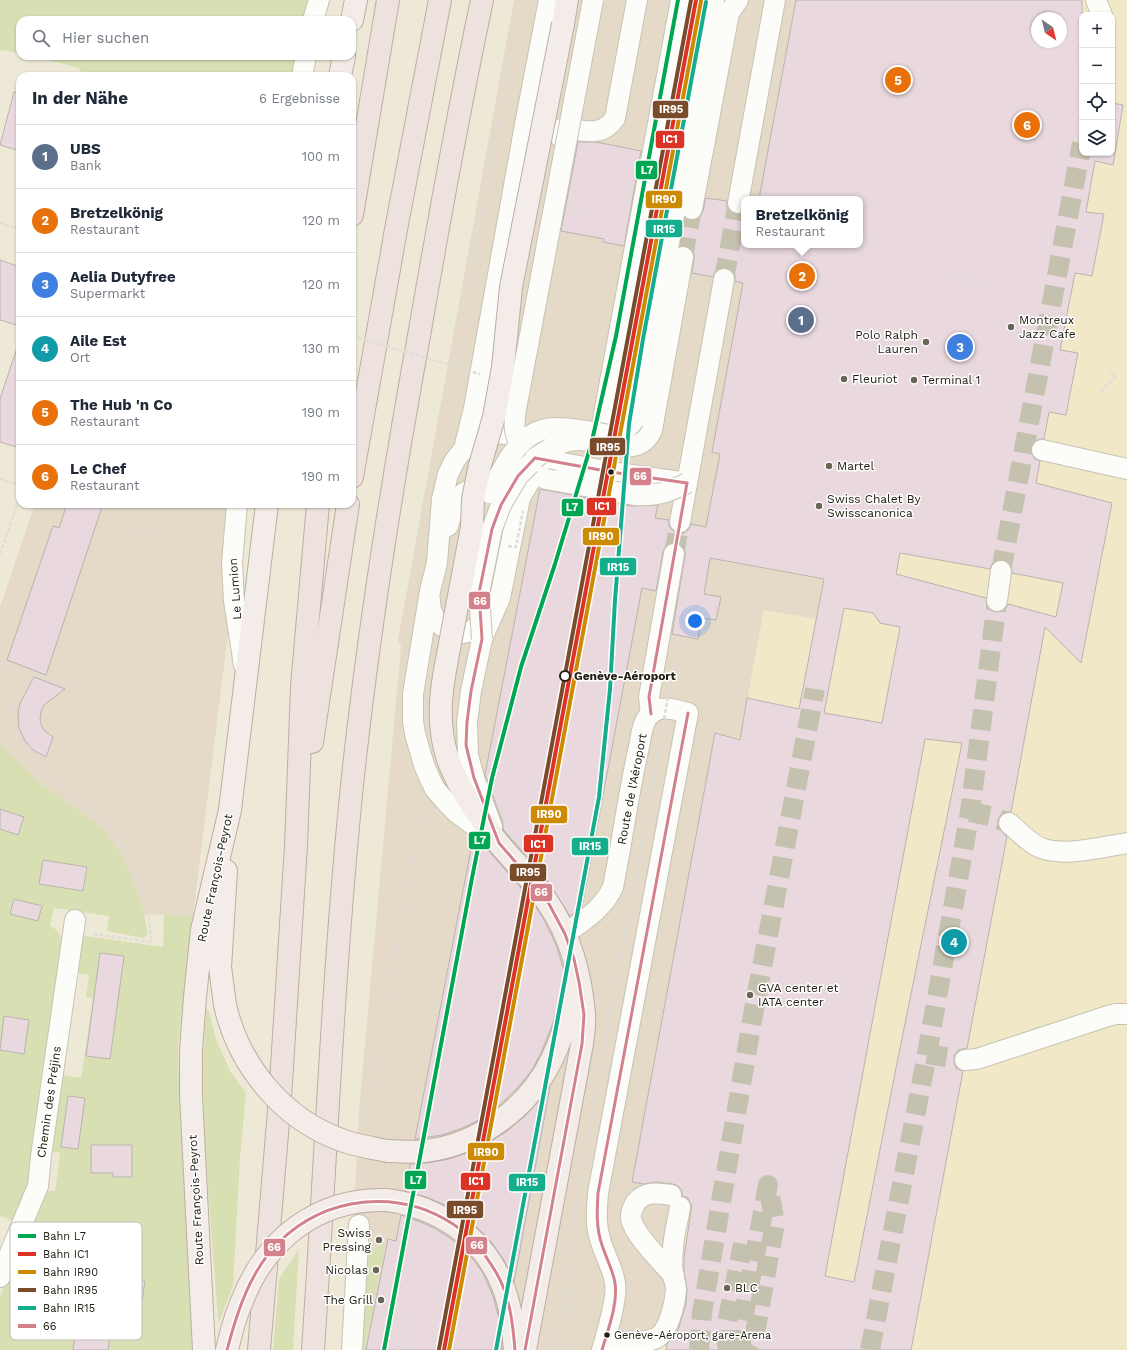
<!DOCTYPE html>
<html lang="de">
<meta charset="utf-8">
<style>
body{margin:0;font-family:"Work Sans",sans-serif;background:#f2f2f3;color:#1f2937}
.controls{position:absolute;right:12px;top:12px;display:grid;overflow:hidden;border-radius:8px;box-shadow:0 1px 3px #0004}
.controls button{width:36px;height:36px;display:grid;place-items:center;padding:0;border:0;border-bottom:1px solid #e0e1e3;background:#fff;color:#1f2937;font:20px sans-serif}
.compass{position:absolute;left:1031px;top:12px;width:36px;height:36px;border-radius:50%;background:#fff;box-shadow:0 1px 3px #0004;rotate:145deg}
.you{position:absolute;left:695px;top:621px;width:14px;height:14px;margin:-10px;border:3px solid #fff;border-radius:50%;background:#1a73e8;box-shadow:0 0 0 6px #1a73e833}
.badge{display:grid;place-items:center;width:26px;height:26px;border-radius:50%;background:#d93025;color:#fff;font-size:13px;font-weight:700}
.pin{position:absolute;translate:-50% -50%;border:2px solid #fff;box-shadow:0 1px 4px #0006}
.popup{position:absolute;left:741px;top:196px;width:122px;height:52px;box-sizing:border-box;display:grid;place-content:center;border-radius:8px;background:#fff;filter:drop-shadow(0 1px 3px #0005);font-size:13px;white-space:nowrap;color:#747a83}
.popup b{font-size:15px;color:#1f2937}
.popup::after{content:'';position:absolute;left:50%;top:100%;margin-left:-8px;border:8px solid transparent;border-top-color:#fff}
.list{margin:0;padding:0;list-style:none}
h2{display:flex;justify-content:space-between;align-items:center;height:52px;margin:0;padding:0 16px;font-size:17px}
h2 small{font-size:13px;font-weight:400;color:#747a83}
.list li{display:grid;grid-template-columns:26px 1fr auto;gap:12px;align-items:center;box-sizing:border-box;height:64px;padding:0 16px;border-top:1px solid #e0e1e3}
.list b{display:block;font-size:15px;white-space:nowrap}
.list p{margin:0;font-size:13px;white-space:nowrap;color:#747a83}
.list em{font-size:13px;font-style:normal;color:#747a83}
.icon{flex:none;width:22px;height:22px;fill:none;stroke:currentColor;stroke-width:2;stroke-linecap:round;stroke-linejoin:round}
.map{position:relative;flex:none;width:1127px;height:1350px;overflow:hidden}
.search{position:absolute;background:#fff;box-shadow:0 1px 3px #0004;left:16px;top:16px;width:340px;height:44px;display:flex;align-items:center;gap:10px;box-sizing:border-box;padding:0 14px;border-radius:12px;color:#747a83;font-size:15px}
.panel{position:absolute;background:#fff;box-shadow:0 1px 3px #0004;left:16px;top:72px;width:340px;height:436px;border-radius:12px}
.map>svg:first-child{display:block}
</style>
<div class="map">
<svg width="1127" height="1350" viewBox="0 0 1127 1350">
<rect width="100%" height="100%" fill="#eee9d6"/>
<g fill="#e4dac7">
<path d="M514 0H825L788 199H744V245H779L721 560 824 579 816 619 764 610 740 740 716 733 632 1182 672 1188 687 1205 659 1350H345L354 1213 359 1111 401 646 398 640Z"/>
<path d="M35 504H244L193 916 144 914 137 891 103 828 41 784 0 744V607Z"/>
</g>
<path fill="#f1e8c8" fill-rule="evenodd" d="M825 0H1127V1350H659L687 1205 672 1188 632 1182 715 733 740 739 764 610 816 619 824 580 721 560 778 250 860 245V199ZM1082 15H1112V153H1082ZM1037 18H1061V42H1037Z"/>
<g fill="#d8e0b3">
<path d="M0 0H309L304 20H20V53L0 50Z"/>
<path d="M32 56H297L293 76H84L79 68Z"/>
<path d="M0 744 41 784 103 828 122 857 137 891 144 914 148 934 143 938 107 931 109 916 54 908 50 926C61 932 61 934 61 946L39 1093 31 1183 16 1222 0 1216Z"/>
<path d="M164 915 193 916 178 1047 181 1135 197 1350H0V1296L44 1191H55L60 1153 52 1152 61 1075 81 1078 93 998 86 997 89 975 75 973 82 940 85 936 163 947Z"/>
<path d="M206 1009H208L216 1039 230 1071 246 1093 240 1158 233 1286 219 1322 218 1321 204 1132 203 1063Z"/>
<path d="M385 1243 365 1350H362L364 1302 369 1252Z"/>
<path d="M299 1249 293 1350H273L279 1279Z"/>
</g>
<g fill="#e9d9df" stroke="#b9b3af" fill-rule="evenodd">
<path d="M796 0H1082V58L1079 73 1082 74V153H1112V103L1123 105 1113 165 1095 161 1086 212 1104 214 1092 276 1075 273 1060 350 1078 353 1066 415 1049 412 1044 439H1039L1034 442 1031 447V453L1035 459 1040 461 1036 483 1112 503 1081 663 1045 627 1011 812H1005L1000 816 998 820V827L1007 837 967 1048 959 1050 954 1055V1061L955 1066 960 1070 963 1071 911 1350H666L667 1344 675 1335 679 1327 686 1304 687 1290 684 1271V1257L692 1205H691L688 1198 682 1196V1190L678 1186 673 1184 656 1182 644 1184 632 1182 715 733 740 740 747 698 799 709 824 579 710 558 704 594 721 597 716 620 702 618 698 639 672 634 685 556V550L681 545 676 543H670L665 547 663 552 656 591 642 588 582 907 570 916 547 880 503 829V823L485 775 540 489 632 506 658 505 655 518 669 520V526L672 530 678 533H684L689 529 691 524 706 527 720 454 712 452 743 283 735 281V275L732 271 726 268H720L715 272 713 277 692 273 694 259V253L690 248 685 246H680L685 218 690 220H695L700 217 703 211 706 198 727 201V207L730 211 736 214 744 212V245H860V199H759ZM1037 18H1061V42H1037ZM900 553 990 569 992 564 996 561 1003 560 1008 562 1011 566 1012 573 1063 583 1056 617 1008 604 1006 608 1002 611 995 612 990 610 987 606 986 598 896 574ZM844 608 873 613 880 623 900 627 882 723 824 713ZM925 739 962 743 897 1063 854 1282 825 1276Z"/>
<path d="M14 92H20V151L0 145Z"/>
<path d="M578 142H596L641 151 624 246 603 242 604 239 561 231Z"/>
<path d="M655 202 665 204 656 252 646 250Z"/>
<path d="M0 260 20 267V326L0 320Z"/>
<path d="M17 348 20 349V448L0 442V399Z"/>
<path d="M67 504H103L46 675 7 660 53 526 59 528Z"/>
<path d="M34 677 65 689 44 705 41 711 40 720 42 727 46 732 53 737 46 757 33 750 25 741 19 728 18 712 20 703Z"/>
<path d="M0 809 24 817 18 835 0 829Z"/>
<path d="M473 839 487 849 521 888 538 910 545 922 557 947 567 982 551 1028 541 1053 532 1070 520 1085 507 1098 493 1111 477 1121 460 1129 442 1135 415 1139Z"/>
<path d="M43 860 87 867 83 891 39 884Z"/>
<path d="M14 899 42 906 38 921 10 914Z"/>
<path d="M100 953 124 956 110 1059 86 1056Z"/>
<path d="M4 1016 29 1020 24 1054 0 1050Z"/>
<path d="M550 1087 514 1282 504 1260 492 1243 478 1228 462 1216 445 1205 426 1197 405 1191 410 1164 427 1163 449 1159 470 1152 488 1143 507 1131 524 1117 539 1101Z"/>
<path d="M68 1096 85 1098 78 1149 61 1147Z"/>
<path d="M91 1145H132V1177H113V1173H91Z"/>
<path d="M401 1215 418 1221 434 1228 448 1237 462 1247 473 1259 483 1273 493 1296 499 1319 502 1350H366L388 1239 396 1241Z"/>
<path d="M91 1229 128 1235 122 1280 102 1277 106 1257 88 1253Z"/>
<path d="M126 1278 145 1281 142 1300 124 1297Z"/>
<path d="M77 1317 112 1322 108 1350H73Z"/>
</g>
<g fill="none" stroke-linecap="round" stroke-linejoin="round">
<g stroke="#c5c1af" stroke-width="20" stroke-dasharray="20 10" stroke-linecap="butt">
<path d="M683 257 692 209"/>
<path d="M724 279 738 203"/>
<path d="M674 554 680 522"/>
<path d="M1001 571 1082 143"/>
<path d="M970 812 990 816 1009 823"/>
<path d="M927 1054 965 1060"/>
<path d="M699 1350 702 1313 754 1009 815 689"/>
<path d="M728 1350 726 1339V1328L743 1244"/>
<path d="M741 1350V1330L768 1185 775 1223 755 1333 747 1350"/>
<path d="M870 1350 925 1065 970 812 997 601"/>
</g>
<defs>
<g id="minor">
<path d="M1096 0 1102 15"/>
<path d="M313 20 319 0"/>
<path d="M302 76 306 56"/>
<path d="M561 138 563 128C584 130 602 138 615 118L637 0"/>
<path d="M738 203 775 0"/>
<path d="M692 209 729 13 738 0"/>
<path d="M664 270 714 0"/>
<path d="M598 446 681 0"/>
<path d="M464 449 474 408 526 119 549 0"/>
<path d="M1042 450 1127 469"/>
<path d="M611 472 687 483"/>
<path d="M237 504 232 563 234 601 244 665"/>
<path d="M680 522 724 279"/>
<path d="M448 526C453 509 454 495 472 489 478 487 483 487 488 489"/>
<path d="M430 600C429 621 452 641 473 630 480 625 485 619 489 611"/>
<path d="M997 601 1001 571"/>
<path d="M651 714 649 697 674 554"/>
<path d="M1009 823C1019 832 1029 843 1041 848 1065 857 1102 847 1127 843"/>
<path d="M492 827 474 778 468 755 467 722 471 691 482 639 500 598 520 498 530 481 545 470 563 463"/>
<path d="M492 839 457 813 448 804 435 789 430 779 424 765 415 734 413 721V694L430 591 437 563 442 499 448 474 455 460 464 449 477 440 496 433 532 437"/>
<path d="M565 934C584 920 603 909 613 887 622 842 628 796 638 751 641 740 641 723 650 714 661 704 676 710 688 713L598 1193C597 1209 595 1224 600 1239 604 1254 613 1268 615 1283 618 1297 606 1336 602 1350"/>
<path d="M965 1060 977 1059 1108 1016 1116 1014H1127"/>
<path d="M671 1195C658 1193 645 1191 636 1202 633 1207 630 1213 631 1219 634 1235 663 1263 674 1276"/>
<path d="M0 1277 38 1186 41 1156 75 920"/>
<path d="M352 1350 359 1225"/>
<path d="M605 1350C622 1335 642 1347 658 1337 669 1330 675 1303 676 1290 676 1284 674 1280 673 1275 672 1266 672 1258 673 1250 673 1236 678 1221 680 1207"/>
</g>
<g id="major">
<path d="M352 20 356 0"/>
<path d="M563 24 567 0"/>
<path d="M340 76 344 56"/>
<path d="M442 690C436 743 450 775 480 817 486 826 492 836 500 845 516 864 534 881 548 903 570 935 581 976 584 1014 585 1024 583 1035 582 1044L525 1350"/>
<path d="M225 1005 220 967 226 871"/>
<path d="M388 1151C400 1151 413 1153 425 1151 479 1145 529 1107 552 1059 563 1036 570 1011 578 987"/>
<path d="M386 1200C436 1206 483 1236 502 1284 511 1305 513 1328 515 1350"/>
<path d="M204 1350 191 1095V1050L195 997 202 930 230 810 267 504"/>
</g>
<g id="highway">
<path d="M352 215 388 0"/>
<path d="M352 477 397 224 440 0"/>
<path d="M312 742 348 504"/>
<path d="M259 1350 280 1098 296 846 302 686 318 504"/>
<path d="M313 1350C326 1159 333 967 353 776 369 627 393 478 420 330 439 220 459 109 482 0"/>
</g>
</defs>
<use href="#minor" stroke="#c7c3b4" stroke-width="22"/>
<use href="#major" stroke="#bbaea3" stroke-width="24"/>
<use href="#highway" stroke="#bbaea3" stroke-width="24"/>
<g stroke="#dfddd8" stroke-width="2.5" stroke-dasharray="4 2" stroke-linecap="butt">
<path d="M0 223 20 230"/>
<path d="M953 277 982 283"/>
<path d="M467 329 464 313V302L509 67 511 60 518 49"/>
<path d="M456 366 459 341 465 342"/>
<path d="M1101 392 1116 376 1109 370"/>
<path d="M0 479 20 485"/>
<path d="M555 512 558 502"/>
<path d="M125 527 153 537 164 504"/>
<path d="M695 551 697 537"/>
<path d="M0 554 20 496"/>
<path d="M604 640 611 595"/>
<path d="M609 641 616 596"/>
<path d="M614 642 622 598"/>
<path d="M0 663 73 688"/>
<path d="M16 691C14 706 12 719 16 733 18 742 25 749 31 756 37 762 42 770 49 776 66 793 88 805 105 823 130 851 151 905 151 942L94 934"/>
<path d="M558 781 593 591"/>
<path d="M365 1125V1115L423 812V807"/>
<path d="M361 1180 362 1167"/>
<path d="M562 1291 578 1294"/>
<path d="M561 1307 592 1314"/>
<path d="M399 1350 404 1315 414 1318"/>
<path d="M554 1350 561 1307 564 1274"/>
<path d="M565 1350 574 1300"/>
</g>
<use href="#minor" stroke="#fcfcf9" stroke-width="20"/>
<use href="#major" stroke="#f3ece8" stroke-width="22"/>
<use href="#highway" stroke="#ede2dd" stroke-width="22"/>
<defs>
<g id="minor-bridge">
<path d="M520 444C513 432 514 422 516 409L593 0"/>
<path d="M535 458C548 449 561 441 577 440 602 439 639 461 652 430L683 257"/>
<path d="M563 463 611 472"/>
<path d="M546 479 634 495C655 496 668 493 687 483"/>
<path d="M490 493C505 465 520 427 557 428 574 428 592 432 609 435 624 433 635 424 639 409L667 254"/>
<path d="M482 639 479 593 492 529 501 505 518 476 530 464"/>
</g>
<g id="major-bridge">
<path d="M442 690 445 670 472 527 473 499 480 465 494 417 503 367 511 287 563 24"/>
<path d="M225 1005C239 1066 283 1120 344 1141 358 1146 373 1148 388 1151"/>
<path d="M227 1350C231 1333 235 1316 242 1301 266 1239 318 1198 386 1200"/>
</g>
</defs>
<use href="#minor-bridge" stroke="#c7c3b4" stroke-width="22" stroke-linecap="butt"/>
<use href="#major-bridge" stroke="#bbaea3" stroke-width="24" stroke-linecap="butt"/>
<g stroke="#dfddd8" stroke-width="2.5" stroke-dasharray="4 2" stroke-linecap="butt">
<path d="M573 213 582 215"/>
<path d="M352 336 480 374"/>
<path d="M508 546 516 547 523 511"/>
<path d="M564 1274 679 636"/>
</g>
<use href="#minor-bridge" stroke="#fcfcf9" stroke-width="20"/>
<use href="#major-bridge" stroke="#f3ece8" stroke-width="22"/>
<defs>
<g id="bus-1">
<path d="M535 458 611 472 687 483"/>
<path d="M651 714 649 697 687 483"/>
<path d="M227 1350C237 1312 250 1271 279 1242 326 1196 398 1188 453 1224 471 1236 486 1255 497 1274 510 1297 513 1325 515 1350"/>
<path d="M525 1350 582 1044 584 1015 579 982 574 959 565 934 549 904 538 888 499 843 474 778 466 745 467 722 471 691 482 639 479 593 492 529 501 505 518 476 535 458"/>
<path d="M602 1350C608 1329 618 1305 615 1283 613 1270 606 1258 602 1245 596 1228 597 1211 598 1193L688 713"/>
</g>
</defs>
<use href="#bus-1" stroke="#fff" stroke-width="6"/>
<use href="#bus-1" stroke="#d3828c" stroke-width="3"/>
<defs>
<path id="rail-1" d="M384 1350 472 878 492 778 521 667 555 564 591 445 616 336 678 0"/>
<path id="rail-2" d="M444 1350 696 0"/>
<path id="rail-3" d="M449 1350 701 1"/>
<path id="rail-4" d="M439 1349 691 0"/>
<path id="rail-5" d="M496 1350 599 797 610 689 615 600 629 424 643 339 706 2"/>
</defs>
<use href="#rail-1" stroke="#fff" stroke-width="7"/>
<use href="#rail-2" stroke="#fff" stroke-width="7"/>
<use href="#rail-3" stroke="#fff" stroke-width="7"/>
<use href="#rail-4" stroke="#fff" stroke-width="7"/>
<use href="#rail-5" stroke="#fff" stroke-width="7"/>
<use href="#rail-1" stroke="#00a651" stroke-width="4"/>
<use href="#rail-2" stroke="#dd3327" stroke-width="4"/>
<use href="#rail-3" stroke="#cd8b04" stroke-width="4"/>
<use href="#rail-4" stroke="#7a4b2a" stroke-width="4"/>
<use href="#rail-5" stroke="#15ae8d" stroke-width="4"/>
</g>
<g fill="#6a6657" stroke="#fff" stroke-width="1.5">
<circle cx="1011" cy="327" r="4"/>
<circle cx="926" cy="342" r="4"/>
<circle cx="844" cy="379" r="4"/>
<circle cx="914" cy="380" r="4"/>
<circle cx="829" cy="466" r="4"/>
<circle cx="819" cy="506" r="4"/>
<circle cx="750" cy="995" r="4"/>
<circle cx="379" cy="1240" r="4"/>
<circle cx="376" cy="1270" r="4"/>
<circle cx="727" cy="1288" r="4"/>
<circle cx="381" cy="1300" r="4"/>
</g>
<g fill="#232013" stroke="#fff" stroke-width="1.5">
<circle cx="611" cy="472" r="3.5"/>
<circle cx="607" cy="1335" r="3.5"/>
</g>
<circle fill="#fff" stroke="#232013" stroke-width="2" cx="565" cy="676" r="5"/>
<g text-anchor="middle" stroke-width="3" stroke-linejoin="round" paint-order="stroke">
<g font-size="11" fill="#232013" stroke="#fff" text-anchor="start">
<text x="614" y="1339">Genève-Aéroport, gare-Arena</text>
</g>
<g font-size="12" fill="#232013" stroke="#fff" text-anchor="start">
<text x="1019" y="324">Montreux<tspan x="1019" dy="14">Jazz Cafe</tspan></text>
<text x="918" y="339" text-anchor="end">Polo Ralph<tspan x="918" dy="14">Lauren</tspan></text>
<text x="852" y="383">Fleuriot</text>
<text x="922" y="384">Terminal 1</text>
<text x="837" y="470">Martel</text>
<text x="827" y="503">Swiss Chalet By<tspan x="827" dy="14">Swisscanonica</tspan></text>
<text x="758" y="992">GVA center et<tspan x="758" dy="14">IATA center</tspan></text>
<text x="371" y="1237" text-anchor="end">Swiss<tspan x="371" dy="14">Pressing</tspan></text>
<text x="368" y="1274" text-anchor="end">Nicolas</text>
<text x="735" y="1292">BLC</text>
<text x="373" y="1304" text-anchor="end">The Grill</text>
</g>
<g font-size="12" fill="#232013" stroke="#fff">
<text transform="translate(235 589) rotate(-94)" y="4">Le Lumion</text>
<text transform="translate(632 789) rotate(-79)" y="4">Route de l'Aéroport</text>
<text transform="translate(215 878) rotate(-78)" y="4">Route François-Peyrot</text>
<text transform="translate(49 1102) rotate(-82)" y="4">Chemin des Préjins</text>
<text transform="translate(196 1200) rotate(-93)" y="4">Route François-Peyrot</text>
</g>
<g font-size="12" font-weight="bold" fill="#232013" stroke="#fff" text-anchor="start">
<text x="574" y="680">Genève-Aéroport</text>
</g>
</g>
<rect x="10" y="1222" width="132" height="118" rx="6" fill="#fff" stroke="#bdbcb8" stroke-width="1"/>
<rect x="18" y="1234" width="18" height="4" fill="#00a651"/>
<rect x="18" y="1252" width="18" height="4" fill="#dd3327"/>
<rect x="18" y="1270" width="18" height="4" fill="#cd8b04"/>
<rect x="18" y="1288" width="18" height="4" fill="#7a4b2a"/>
<rect x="18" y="1306" width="18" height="4" fill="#15ae8d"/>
<rect x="18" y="1324" width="18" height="4" fill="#d3828c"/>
<g font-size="11" fill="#232013">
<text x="43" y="1240">Bahn L7</text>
<text x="43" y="1258">Bahn IC1</text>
<text x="43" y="1276">Bahn IR90</text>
<text x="43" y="1294">Bahn IR95</text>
<text x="43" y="1312">Bahn IR15</text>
<text x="43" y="1330">66</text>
</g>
<g stroke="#fff" stroke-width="1.5">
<rect x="652" y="100" width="37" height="19" rx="4" fill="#7a4b2a"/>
<rect x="655" y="130" width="30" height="19" rx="4" fill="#dd3327"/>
<rect x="635" y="160" width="23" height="20" rx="4" fill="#00a651"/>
<rect x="645" y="190" width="38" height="19" rx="4" fill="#cd8b04"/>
<rect x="645" y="219" width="38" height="19" rx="4" fill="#15ae8d"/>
<rect x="589" y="437" width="37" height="19" rx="4" fill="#7a4b2a"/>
<rect x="629" y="467" width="23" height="19" rx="4" fill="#d3828c"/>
<rect x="586" y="497" width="31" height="19" rx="4" fill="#dd3327"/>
<rect x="561" y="498" width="23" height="19" rx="4" fill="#00a651"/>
<rect x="582" y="527" width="38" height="19" rx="4" fill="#cd8b04"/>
<rect x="599" y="557" width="38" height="19" rx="4" fill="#15ae8d"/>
<rect x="468" y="591" width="23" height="19" rx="4" fill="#d3828c"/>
<rect x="530" y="805" width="38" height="19" rx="4" fill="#cd8b04"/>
<rect x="468" y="831" width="23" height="19" rx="4" fill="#00a651"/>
<rect x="523" y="834" width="31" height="19" rx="4" fill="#dd3327"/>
<rect x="571" y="837" width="38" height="19" rx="4" fill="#15ae8d"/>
<rect x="509" y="863" width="38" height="19" rx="4" fill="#7a4b2a"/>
<rect x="530" y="883" width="23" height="19" rx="4" fill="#d3828c"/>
<rect x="467" y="1142" width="38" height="19" rx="4" fill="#cd8b04"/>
<rect x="404" y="1170" width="23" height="20" rx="4" fill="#00a651"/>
<rect x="460" y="1172" width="31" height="19" rx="4" fill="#dd3327"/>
<rect x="508" y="1173" width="38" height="19" rx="4" fill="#15ae8d"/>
<rect x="446" y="1200" width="38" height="19" rx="4" fill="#7a4b2a"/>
<rect x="465" y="1236" width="23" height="19" rx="4" fill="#d3828c"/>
<rect x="263" y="1238" width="23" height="19" rx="4" fill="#d3828c"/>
</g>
<g font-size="11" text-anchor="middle" font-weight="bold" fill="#fff">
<text x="671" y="113">IR95</text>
<text x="670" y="143">IC1</text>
<text x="647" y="174">L7</text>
<text x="664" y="203">IR90</text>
<text x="664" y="233">IR15</text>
<text x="608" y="451">IR95</text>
<text x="640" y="480">66</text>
<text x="602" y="510">IC1</text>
<text x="572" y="511">L7</text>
<text x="601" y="540">IR90</text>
<text x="618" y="571">IR15</text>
<text x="480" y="605">66</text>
<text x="549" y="818">IR90</text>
<text x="480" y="844">L7</text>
<text x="538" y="848">IC1</text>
<text x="590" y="850">IR15</text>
<text x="528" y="876">IR95</text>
<text x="541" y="896">66</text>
<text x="486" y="1156">IR90</text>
<text x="416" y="1184">L7</text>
<text x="476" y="1185">IC1</text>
<text x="527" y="1186">IR15</text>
<text x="465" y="1214">IR95</text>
<text x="477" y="1249">66</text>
<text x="274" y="1251">66</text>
</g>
</svg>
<div class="controls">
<button>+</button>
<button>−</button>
<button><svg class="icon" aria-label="locate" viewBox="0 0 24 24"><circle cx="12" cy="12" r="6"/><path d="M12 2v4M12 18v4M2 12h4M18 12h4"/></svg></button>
<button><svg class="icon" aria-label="layers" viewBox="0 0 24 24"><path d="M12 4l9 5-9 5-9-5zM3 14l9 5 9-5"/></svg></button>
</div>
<svg class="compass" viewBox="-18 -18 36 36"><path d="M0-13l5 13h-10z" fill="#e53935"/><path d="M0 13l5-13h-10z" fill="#747a83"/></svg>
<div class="you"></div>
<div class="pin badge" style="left:801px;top:320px;background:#5c6f8a">1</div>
<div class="pin badge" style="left:802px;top:276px;background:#e8710a">2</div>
<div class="popup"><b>Bretzelkönig</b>Restaurant</div>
<div class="pin badge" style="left:960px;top:347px;background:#3f7fe0">3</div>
<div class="pin badge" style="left:954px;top:942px;background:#0f9aa8">4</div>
<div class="pin badge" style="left:898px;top:80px;background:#e8710a">5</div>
<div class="pin badge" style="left:1027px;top:125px;background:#e8710a">6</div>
<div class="search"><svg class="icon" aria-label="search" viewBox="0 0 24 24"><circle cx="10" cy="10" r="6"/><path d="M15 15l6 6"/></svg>Hier suchen</div>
<section class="panel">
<h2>In der Nähe<small>6 Ergebnisse</small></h2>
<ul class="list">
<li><span class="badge" style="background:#5c6f8a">1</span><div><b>UBS</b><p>Bank</p></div><em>100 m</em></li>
<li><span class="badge" style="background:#e8710a">2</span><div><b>Bretzelkönig</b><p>Restaurant</p></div><em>120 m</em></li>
<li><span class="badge" style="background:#3f7fe0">3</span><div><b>Aelia Dutyfree</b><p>Supermarkt</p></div><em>120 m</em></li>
<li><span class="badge" style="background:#0f9aa8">4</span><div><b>Aile Est</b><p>Ort</p></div><em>130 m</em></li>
<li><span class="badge" style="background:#e8710a">5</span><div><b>The Hub 'n Co</b><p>Restaurant</p></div><em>190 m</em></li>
<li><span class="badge" style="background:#e8710a">6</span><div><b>Le Chef</b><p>Restaurant</p></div><em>190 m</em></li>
</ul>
</section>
</div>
